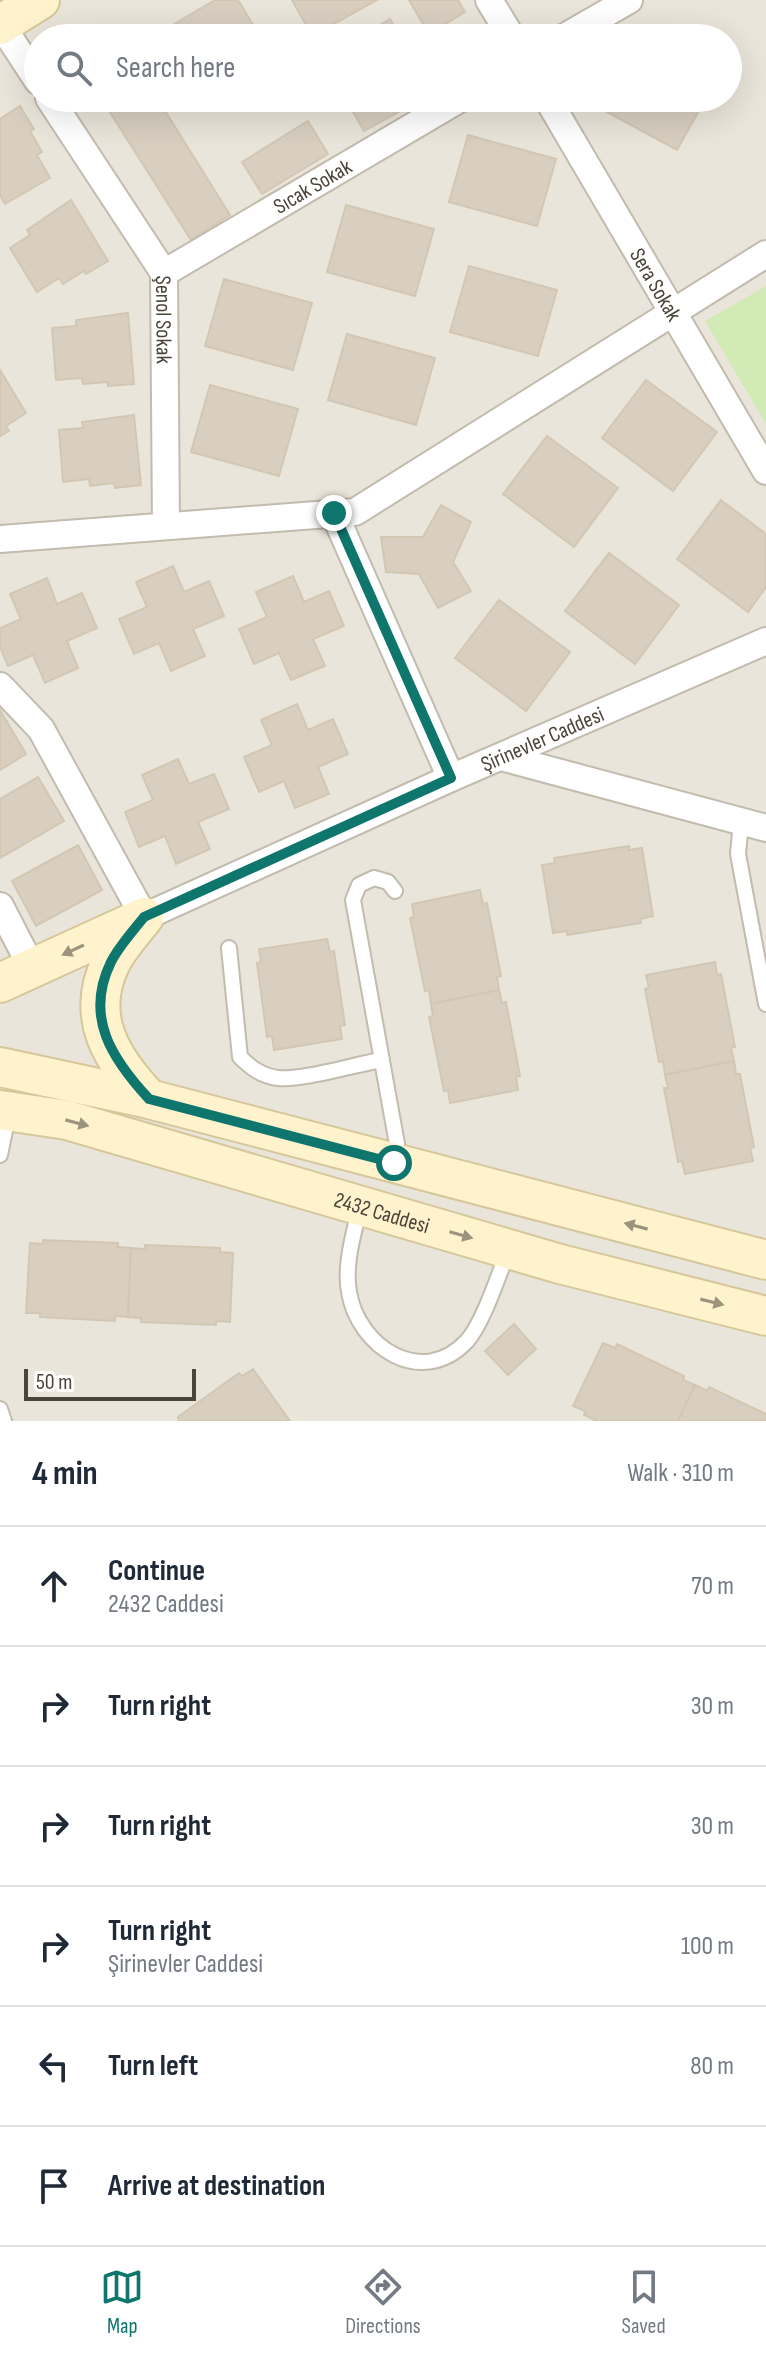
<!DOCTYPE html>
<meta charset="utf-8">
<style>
body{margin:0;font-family:"Sofia Sans Condensed",sans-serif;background:#f6f6f7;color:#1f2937}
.scale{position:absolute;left:24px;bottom:20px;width:172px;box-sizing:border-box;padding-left:8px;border:4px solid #4b4439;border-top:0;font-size:22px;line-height:28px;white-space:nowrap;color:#4b4439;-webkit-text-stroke:6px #fff;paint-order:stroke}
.stop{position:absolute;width:24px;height:24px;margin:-18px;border:6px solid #0f766e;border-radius:50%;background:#fff}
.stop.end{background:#0f766e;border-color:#fff;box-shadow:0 2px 8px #0008}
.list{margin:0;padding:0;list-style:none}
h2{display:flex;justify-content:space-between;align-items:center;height:104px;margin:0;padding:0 32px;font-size:34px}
h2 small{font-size:26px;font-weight:400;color:#747a83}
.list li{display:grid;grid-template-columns:52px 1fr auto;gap:24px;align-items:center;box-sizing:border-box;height:120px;padding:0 32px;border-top:2px solid #e0e1e3}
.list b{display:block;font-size:30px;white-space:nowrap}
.list p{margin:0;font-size:26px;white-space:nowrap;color:#747a83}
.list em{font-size:26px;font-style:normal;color:#747a83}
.icon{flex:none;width:44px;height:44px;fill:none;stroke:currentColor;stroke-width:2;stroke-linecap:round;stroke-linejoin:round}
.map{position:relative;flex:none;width:766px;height:1421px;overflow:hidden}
.search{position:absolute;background:#fff;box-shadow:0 8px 32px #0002;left:24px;right:24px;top:24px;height:88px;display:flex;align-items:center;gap:20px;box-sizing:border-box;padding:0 28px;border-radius:44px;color:#747a83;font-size:30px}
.sheet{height:824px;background:#fff}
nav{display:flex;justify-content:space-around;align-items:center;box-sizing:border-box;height:112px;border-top:2px solid #e0e1e3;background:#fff;font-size:22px;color:#747a83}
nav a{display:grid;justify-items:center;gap:4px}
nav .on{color:#0f766e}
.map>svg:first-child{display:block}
</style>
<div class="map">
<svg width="766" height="1421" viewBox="0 0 766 1421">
<rect width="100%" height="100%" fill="#f6f3ec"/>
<path fill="#eae5da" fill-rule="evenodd" d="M0 0H766V1421H0ZM38 38H728V98H38Z"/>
<path fill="#d2eab5" d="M766 286V424L705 321Z"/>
<g fill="#d8cfc1" stroke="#d3c7b4" stroke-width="2">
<path d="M215 0H238L261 38H164L161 32Z"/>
<path d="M292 0H377L312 36Z"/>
<path d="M409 0H458L465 12 429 34Z"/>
<path d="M390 19 400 38H356Z"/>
<path d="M101 98H157L230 215 191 240Z"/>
<path d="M345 98H424L364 131Z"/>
<path d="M598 98H706L677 150 594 105Z"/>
<path d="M20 106 34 129 30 131 42 152 37 155 50 178 5 204 0 195V119Z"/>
<path d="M308 121 328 154 262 194 242 162Z"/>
<path d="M468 135 556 159 537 226 449 202Z"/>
<path d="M71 200 108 261 86 274 84 271 63 284 59 278 37 292 10 248 30 235 27 230Z"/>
<path d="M346 205 434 229 415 296 327 272Z"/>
<path d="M469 266 557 290 538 356 450 332Z"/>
<path d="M224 279 312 303 293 370 205 346Z"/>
<path d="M128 313 134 384 108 386V382L83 384 82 378 56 380 52 328 76 326V320Z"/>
<path d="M347 334 435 358 416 425 328 400Z"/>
<path d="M0 370 26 413 6 426 9 431 0 436Z"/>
<path d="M646 380 717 432 673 491 602 438Z"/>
<path d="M210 385 298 409 279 476 191 452Z"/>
<path d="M134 415 141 485 115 488 114 483 90 486 89 479 63 482 59 430 83 428 82 422Z"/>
<path d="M547 436 618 488 574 547 503 494Z"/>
<path d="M721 500 766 534V587L748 612 677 559Z"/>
<path d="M441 505 471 522 453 562 471 591 438 608 419 574 386 572 381 537H423Z"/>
<path d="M609 553 679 605 635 664 565 611Z"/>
<path d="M173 566 184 592 209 581 224 616 193 629 205 656 171 671 159 643 134 654 119 619 147 607 136 582Z"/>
<path d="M293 576 304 602 329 591 344 626 313 639 325 666 291 680 279 653 254 664 239 629 267 617 256 592Z"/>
<path d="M47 578 57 604 82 593 97 628 67 641 78 668 45 683 33 655 8 666 0 647V628L21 619 10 594Z"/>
<path d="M499 600 570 652 526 711 455 658Z"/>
<path d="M297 704 308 730 333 719 348 754 318 767 329 794 295 808 284 781 259 792 244 757 272 745 261 720Z"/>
<path d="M0 710 26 754 0 770Z"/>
<path d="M178 759 189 784 214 774 229 809 198 822 210 849 176 864 165 836 139 847 125 812 153 800 142 775Z"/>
<path d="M38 777 64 821 0 858V799Z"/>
<path d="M78 845 102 890 36 926 12 881Z"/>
<path d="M629 846V850L642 848 653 916 640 919 641 923 567 935V931L553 933 542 865 555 863 554 858Z"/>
<path d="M480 890 483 904 487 903 501 976 497 977 499 990 431 1004 429 990 425 991 410 918 414 917 412 904Z"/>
<path d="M327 939 330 952 334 951 345 1025 340 1026 342 1039 274 1050 272 1036 267 1037 257 963 261 962 259 949Z"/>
<path d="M715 962 717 975 721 974 735 1047 731 1048 734 1061 665 1075 663 1061 659 1062 645 989 649 988 646 975Z"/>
<path d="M499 990 502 1003 506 1002 520 1076 516 1077 518 1090 450 1103 448 1090 444 1091 429 1017 433 1016 431 1004Z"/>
<path d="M734 1061 736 1074H740L754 1147 750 1148 753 1161 685 1174 682 1161 678 1162 664 1088H668L665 1075Z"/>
<path d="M43 1240 118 1243V1247L131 1248 128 1317 115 1316V1321L40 1317V1313H26L30 1243 43 1244Z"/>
<path d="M145 1245 220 1248V1252L233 1253 230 1322 216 1321V1325L141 1322V1318L128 1317 131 1248 145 1249Z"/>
<path d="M514 1324 536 1349 508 1375 485 1351Z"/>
<path d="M603 1343 615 1348 617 1344 684 1376 683 1380 695 1385 678 1421H597L584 1415 585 1411 573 1406Z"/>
<path d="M253 1369 290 1421H179L178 1417 239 1373 242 1376Z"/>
<path d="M695 1385 707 1391 709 1387 766 1414V1421H678Z"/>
</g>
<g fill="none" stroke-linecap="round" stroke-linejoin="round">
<defs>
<g id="lane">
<path d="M741 821 738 854 766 1004"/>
<path d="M229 948 240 1057C251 1068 262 1076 278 1078 300 1081 357 1064 382 1060"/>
<path d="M0 1155 9 1111"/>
<path d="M394 1163 397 1144 353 900 359 885 374 878 388 882 395 891"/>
<path d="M360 1206C354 1233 344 1264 349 1292 358 1347 422 1389 467 1341 483 1323 499 1274 508 1251"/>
<path d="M0 1409 4 1421"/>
</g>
<g id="street">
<path d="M489 0 512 38"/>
<path d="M0 23 38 81"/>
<path d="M563 38 629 0"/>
<path id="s1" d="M49 98 164 273 166 526"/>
<path id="s2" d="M547 98 766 471"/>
<path id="s3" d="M164 273 461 98"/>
<path d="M334 513 451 778"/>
<path d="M0 539 355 512 766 254"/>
<path id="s4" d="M0 686 41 729 144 917 451 778 766 641"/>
<path d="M501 757 766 828"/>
<path d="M0 906 32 968"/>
</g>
<g id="secondary">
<path d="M0 25 40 0"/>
<path d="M144 917C133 931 119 946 111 962 84 1017 112 1060 149 1099"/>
<path d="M0 983 138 920"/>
<path d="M0 1067 149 1099 766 1260"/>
<path id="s5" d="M0 1110 67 1120 560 1264 766 1316"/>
</g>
</defs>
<use href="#lane" stroke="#c2bbae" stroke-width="18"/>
<use href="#street" stroke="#c2bbae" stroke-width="30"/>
<use href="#secondary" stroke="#d6c79b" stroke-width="42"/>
<use href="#lane" stroke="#fff" stroke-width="14"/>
<use href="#street" stroke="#fff" stroke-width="26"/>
<use href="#secondary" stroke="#fff3cd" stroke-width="38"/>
</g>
<defs><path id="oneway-solid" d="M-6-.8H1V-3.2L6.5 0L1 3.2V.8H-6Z" transform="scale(2)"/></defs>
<g fill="#9c937c">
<use href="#oneway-solid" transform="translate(73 950) rotate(155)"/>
<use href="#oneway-solid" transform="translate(77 1123) rotate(15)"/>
<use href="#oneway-solid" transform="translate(636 1226) rotate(-165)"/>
<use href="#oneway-solid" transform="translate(461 1235) rotate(16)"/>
<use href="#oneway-solid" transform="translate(712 1302) rotate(14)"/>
</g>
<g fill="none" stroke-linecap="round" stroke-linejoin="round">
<path stroke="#0f766e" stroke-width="10" d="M334 513 451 778 144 917C133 931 119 946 111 962 84 1017 112 1059 149 1099L394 1163"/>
</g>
<g text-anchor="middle" stroke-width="7" stroke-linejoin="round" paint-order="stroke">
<g font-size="22" fill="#4b4439" stroke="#fff">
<text dy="8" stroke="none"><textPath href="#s3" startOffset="172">Sıcak Sokak</textPath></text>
<text dy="8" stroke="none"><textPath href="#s2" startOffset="216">Sera Sokak</textPath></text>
<text dy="8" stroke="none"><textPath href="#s1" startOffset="256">Şenol Sokak</textPath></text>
<text dy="8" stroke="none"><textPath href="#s4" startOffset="710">Şirinevler Caddesi</textPath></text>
<text dy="8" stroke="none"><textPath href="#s5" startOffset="396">2432 Caddesi</textPath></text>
</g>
</g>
</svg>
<div class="scale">50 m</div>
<div class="stop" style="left:394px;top:1163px"></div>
<div class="stop end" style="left:334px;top:513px"></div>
<div class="search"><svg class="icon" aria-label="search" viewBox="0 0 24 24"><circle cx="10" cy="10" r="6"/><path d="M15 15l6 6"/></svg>Search here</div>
</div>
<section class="sheet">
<h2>4 min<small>Walk · 310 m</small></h2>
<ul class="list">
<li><svg class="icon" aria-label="ahead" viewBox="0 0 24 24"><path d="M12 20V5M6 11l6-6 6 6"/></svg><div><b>Continue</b><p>2432 Caddesi</p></div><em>70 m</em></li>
<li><svg class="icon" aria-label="right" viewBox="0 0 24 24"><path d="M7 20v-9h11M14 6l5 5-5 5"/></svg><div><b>Turn right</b></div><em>30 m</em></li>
<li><svg class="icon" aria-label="right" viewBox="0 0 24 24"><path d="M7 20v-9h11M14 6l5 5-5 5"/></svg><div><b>Turn right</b></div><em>30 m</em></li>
<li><svg class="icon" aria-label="right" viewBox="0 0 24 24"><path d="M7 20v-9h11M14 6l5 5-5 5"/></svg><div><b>Turn right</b><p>Şirinevler Caddesi</p></div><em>100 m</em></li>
<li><svg class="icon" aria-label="left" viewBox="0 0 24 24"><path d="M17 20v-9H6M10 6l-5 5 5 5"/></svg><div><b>Turn left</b></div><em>80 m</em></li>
<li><svg class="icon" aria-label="arrive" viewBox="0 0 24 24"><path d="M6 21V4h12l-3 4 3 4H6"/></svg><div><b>Arrive at destination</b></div></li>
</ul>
</section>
<nav>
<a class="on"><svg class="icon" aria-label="map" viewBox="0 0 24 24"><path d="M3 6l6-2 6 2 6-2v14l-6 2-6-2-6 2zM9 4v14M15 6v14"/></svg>Map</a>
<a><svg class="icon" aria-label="directions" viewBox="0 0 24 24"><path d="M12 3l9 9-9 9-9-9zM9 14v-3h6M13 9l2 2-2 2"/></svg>Directions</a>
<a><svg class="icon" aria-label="saved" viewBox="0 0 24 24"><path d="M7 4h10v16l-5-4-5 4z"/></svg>Saved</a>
</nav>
